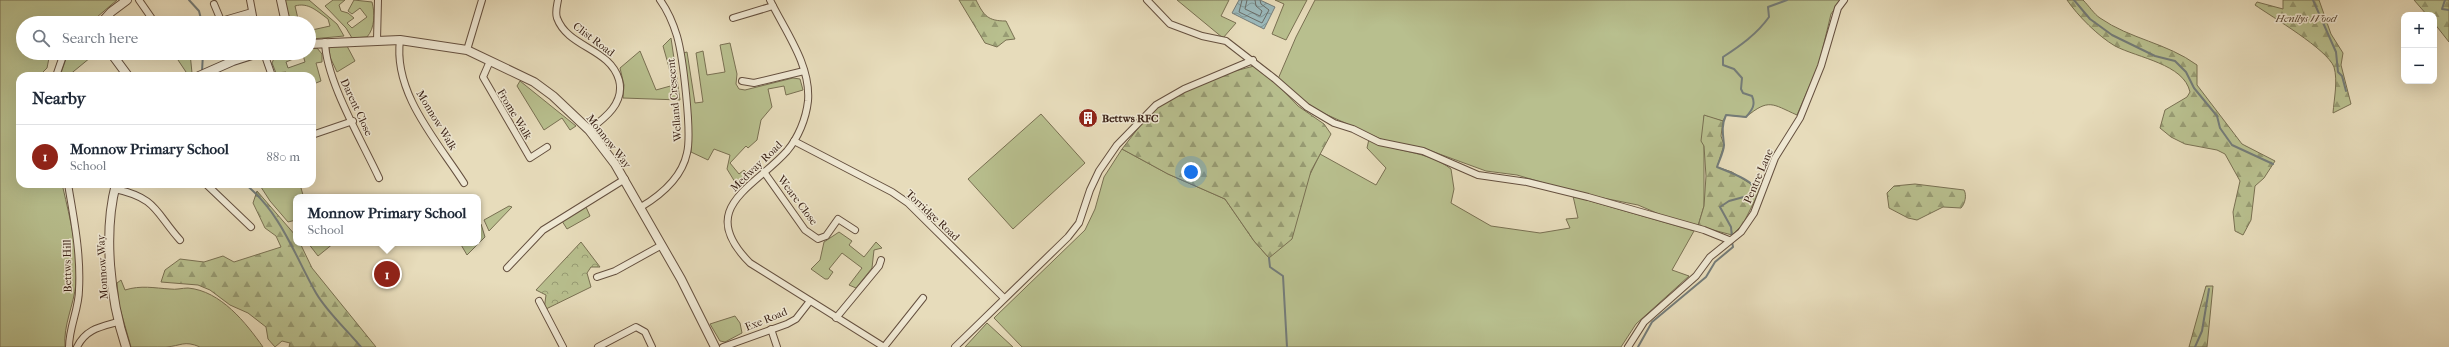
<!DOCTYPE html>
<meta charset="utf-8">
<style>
body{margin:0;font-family:"IM FELL French Canon",serif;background:#f2f2f3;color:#1f2937}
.controls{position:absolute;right:12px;top:12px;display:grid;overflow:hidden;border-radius:8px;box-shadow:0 4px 16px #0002}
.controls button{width:36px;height:36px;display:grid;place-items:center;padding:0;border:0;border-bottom:1px solid #e0e1e3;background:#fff;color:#1f2937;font:20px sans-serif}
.you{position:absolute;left:1191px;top:172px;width:14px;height:14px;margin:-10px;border:3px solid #fff;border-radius:50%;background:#1a73e8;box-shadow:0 0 0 6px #1a73e833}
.badge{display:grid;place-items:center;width:26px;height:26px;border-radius:50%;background:#8f2418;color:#fff;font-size:13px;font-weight:700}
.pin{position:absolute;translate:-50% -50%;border:2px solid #fff;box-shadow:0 1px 4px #0006}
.popup{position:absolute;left:293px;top:194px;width:188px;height:52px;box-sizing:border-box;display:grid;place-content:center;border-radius:8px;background:#fff;filter:drop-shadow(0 1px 3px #0005);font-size:13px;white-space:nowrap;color:#747a83}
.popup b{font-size:15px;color:#1f2937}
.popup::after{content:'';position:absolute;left:50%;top:100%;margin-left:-8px;border:8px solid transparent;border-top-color:#fff}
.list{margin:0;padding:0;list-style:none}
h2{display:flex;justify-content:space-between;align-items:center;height:52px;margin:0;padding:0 16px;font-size:17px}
h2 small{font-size:13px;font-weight:400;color:#747a83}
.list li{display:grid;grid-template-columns:26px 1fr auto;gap:12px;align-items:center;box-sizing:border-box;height:64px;padding:0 16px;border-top:1px solid #e0e1e3}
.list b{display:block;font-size:15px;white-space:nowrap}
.list p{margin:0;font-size:13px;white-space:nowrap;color:#747a83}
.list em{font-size:13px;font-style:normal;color:#747a83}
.icon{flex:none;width:22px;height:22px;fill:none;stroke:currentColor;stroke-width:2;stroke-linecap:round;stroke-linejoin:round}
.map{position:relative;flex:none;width:2449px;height:347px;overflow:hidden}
.search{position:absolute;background:#fff;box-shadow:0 4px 16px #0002;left:16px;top:16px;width:300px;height:44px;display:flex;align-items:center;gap:10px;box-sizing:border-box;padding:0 14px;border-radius:22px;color:#747a83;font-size:15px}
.panel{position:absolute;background:#fff;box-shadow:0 4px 16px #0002;left:16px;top:72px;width:300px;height:116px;border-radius:12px}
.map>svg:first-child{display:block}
</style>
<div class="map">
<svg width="2449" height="347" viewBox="0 0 2449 347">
<defs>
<pattern id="forest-firs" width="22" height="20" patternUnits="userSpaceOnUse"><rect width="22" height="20" fill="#b8bf8e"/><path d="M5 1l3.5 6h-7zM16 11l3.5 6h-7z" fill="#979b73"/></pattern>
<pattern id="park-crowns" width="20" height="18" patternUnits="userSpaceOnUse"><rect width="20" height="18" fill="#b8bf8e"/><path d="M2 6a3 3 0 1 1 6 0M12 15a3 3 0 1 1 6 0" fill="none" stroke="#979b73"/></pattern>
<pattern id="water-waves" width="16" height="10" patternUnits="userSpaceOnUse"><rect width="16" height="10" fill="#9bb9bb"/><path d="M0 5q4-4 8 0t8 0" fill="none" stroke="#7f9697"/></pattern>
</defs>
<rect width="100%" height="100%" fill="#e7dcbb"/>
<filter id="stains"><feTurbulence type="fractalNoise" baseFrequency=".005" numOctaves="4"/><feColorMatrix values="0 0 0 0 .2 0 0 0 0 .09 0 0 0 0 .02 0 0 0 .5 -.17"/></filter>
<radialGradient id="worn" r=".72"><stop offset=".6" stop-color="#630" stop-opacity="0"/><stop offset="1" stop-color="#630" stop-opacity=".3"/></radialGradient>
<g fill="#b8bf8e" stroke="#797052" fill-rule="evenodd">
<path d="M0 0H117L90 23H23V53H50L47 68 39 76H20V184H62L63 188C70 219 79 252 76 283 74 305 63 325 65 347H0Z"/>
<path d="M285 0H309L337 24 344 36 312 39V30L330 26 328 19C317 11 308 2 295 6L299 23H290Z"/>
<path d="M333 0H345L339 5 341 11 348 13 354 18 347 23 352 28 367 17 360 8 352 14 348 11 354 0 372 2C375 13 375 28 367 37L352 38 346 28 325 6Z"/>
<path d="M1177 0H1229L1221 16 1236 23 1223 38Z"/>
<path d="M1275 0H1307L1286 40 1272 34 1284 4Z"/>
<path d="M1315 0H1841L1831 14 1819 64 1797 115C1772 104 1769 98 1746 117L1726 115 1723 121 1704 116V206L1698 226 1666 217 1638 205 1578 193 1517 175 1486 171 1423 148 1383 140 1323 113 1294 95 1278 79 1296 37Z"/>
<path d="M671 38 680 100 623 98 624 85 620 68 640 51 656 90 674 85 663 46Z"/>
<path d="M730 43 737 74 736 84 739 89 745 90 793 78 800 79 803 90 786 95 784 86 768 89 772 107 761 120 757 140 748 148 746 146 730 163 739 174 744 170 751 177 738 187 727 169 730 155 714 149 708 160 691 152V118L683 53 687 52 695 103 703 102 696 53 703 51 707 75 725 72 720 45Z"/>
<path d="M339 44 347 46 355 61 337 72 330 57 329 48Z"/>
<path d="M317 48 322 54V62L316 63 321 81 316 83 315 81 312 82V76H288L286 72 276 73 272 63 276 54 309 53V49ZM303 55 305 62 288 68 286 62Z"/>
<path d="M68 53H96L68 76H60Z"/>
<path d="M188 53H190L192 73 188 75 178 60Z"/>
<path d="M520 81 576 126 570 130 562 118 544 130 517 86Z"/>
<path d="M1041 114 1085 163 1013 229 968 179Z"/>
<path d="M1369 139C1395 153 1427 150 1451 169L1454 189 1451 203 1491 226 1540 233 1570 228 1566 219 1578 218 1573 196 1694 231 1672 270 1689 276 1636 324 1621 347H1022L994 318 1085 230 1095 209 1104 177 1122 149 1168 174 1225 199 1254 241 1269 258 1320 154 1376 185 1386 168 1367 148Z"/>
<path d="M259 184H307L301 188 303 195 296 197V220L288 222 270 201Z"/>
<path d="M509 206 512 207 489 231 484 220Z"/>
<path d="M586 207 590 216 567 229 562 221Z"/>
<path d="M478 224H481L485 237 467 255 460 243H478Z"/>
<path d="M839 232 852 241 849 245 864 257 876 242 882 248 874 250 872 268 856 288 849 285 862 268 842 253 829 269 833 272 828 279H825L811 269 820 260 824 242Z"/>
<path d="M308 243H334L318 256Z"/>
<path d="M121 280 125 290C141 285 154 288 170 289 176 290 182 288 188 288 221 291 246 323 263 347H200C184 340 181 346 166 347 155 347 143 347 131 347L119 305 117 283Z"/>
<path d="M735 316 740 323 742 333 725 342 720 341 710 324Z"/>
<path d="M987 323 1013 347H965Z"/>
</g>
<g fill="url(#forest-firs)" stroke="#797052">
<path d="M959 0H976C984 16 988 21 1006 21L1015 39 1006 40 997 47 985 43Z"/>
<path d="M2067 0H2083C2089 6 2094 14 2100 18 2130 39 2167 43 2197 65V85L2242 144 2275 161 2264 178 2255 186 2251 220 2243 235 2235 231 2233 212 2240 181 2225 154 2217 150 2185 144 2171 137 2160 128 2165 110 2187 97 2190 92C2184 64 2138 58 2115 46 2098 36 2078 16 2067 0Z"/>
<path d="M2283 0H2319L2331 34 2343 53 2341 65 2351 104 2333 113C2334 99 2338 81 2334 67 2327 49 2272 17 2255 5L2257 2 2283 9Z"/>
<path d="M2414 0H2449V42L2434 23V15H2427Z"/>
<path d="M1254 66 1275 82 1298 106 1324 124 1331 134 1311 171 1292 239 1269 258 1254 241 1225 199 1168 174 1122 149 1156 105 1216 76Z"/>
<path d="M1704 115 1723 121 1721 136 1724 145 1717 167 1732 172 1760 190 1743 224 1732 235 1698 226 1704 206 1706 176 1704 146 1701 141Z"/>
<path d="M1915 184 1964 190C1967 195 1965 204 1961 208L1943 207 1917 220 1908 218 1889 208 1887 193 1894 186Z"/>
<path d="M257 191 296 236V243H300L312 268 376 347H289L290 343 282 341 275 347 268 339 266 327 248 313 230 305 210 290 198 285 161 282 165 270 180 259 204 262 223 256 234 262 281 247 276 236 265 228 253 203Z"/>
<path d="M2206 286H2213L2207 347H2189Z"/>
</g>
<path fill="url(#park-crowns)" stroke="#797052" d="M581 242 600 267H591L587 273 591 287 544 310 546 295 536 290Z"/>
<path fill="url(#water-waves)" stroke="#747c79" d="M1239 0H1260L1275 7 1264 29 1232 13Z"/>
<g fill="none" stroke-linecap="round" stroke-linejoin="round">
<g stroke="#6a6d68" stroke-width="1">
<path d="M1242 0 1239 12 1262 23 1269 10 1261 4 1260 0"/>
<path d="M1247 0 1245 9 1260 16 1262 11 1256 6 1255 0"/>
</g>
<g stroke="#747c79" stroke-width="2">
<path d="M189 0 199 11 202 23"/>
<path d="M2074 0 2090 19 2112 35 2155 56 2175 61 2186 72 2194 88 2217 116 2220 128 2232 145 2273 164"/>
<path d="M2313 0 2336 52 2338 72 2342 76 2346 91"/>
<path d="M2445 0 2442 9 2449 10"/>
<path d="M202 72 203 53"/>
<path d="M245 184C281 213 294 254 316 293 327 312 347 330 361 347"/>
<path d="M1732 237 1731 227 1720 207 1729 201 1751 195C1752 192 1753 188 1752 185 1749 179 1724 170 1717 167 1719 161 1724 151 1724 145 1723 134 1721 126 1726 115L1746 117C1752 110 1756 105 1752 96L1743 93 1741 89 1742 78 1734 69 1723 65V57C1740 46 1757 34 1769 17L1768 7 1787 0"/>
<path d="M1269 258 1270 267 1283 276 1287 347"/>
<path d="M1638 347 1652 322 1706 277 1715 262 1733 247 1732 242"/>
<path d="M2195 347 2202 331 2209 289"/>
</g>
<defs>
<g id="minor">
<path d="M139 0 155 23"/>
<path d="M250 0 254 21"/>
<path d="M558 0C557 6 555 12 557 18 568 48 610 48 619 80 625 103 605 118 589 130"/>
<path d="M770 0C785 31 811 65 808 101 806 119 798 138 787 151 754 188 695 208 750 263L884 347"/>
<path d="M1147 0 1170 24 1202 36 1226 41 1275 79 1307 107 1334 123 1353 129 1379 142 1423 151 1478 175 1527 182 1588 197 1704 230 1729 240"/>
<path d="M214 4 222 23"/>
<path d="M733 18 773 6"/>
<path d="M221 21 252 12"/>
<path d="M377 40 378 0"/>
<path d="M400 40C393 93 437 141 464 183"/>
<path d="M325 42C326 81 362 141 379 178"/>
<path d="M467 50 482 0"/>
<path d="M231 53 233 61"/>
<path d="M264 53 272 76"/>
<path d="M490 61 483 77 530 158 547 147"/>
<path d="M56 76 64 53"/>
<path d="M742 81 754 83 804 71"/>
<path d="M312 135 353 121"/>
<path d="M794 141 892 192 908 203 1004 298"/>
<path d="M764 172 805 230 818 239 826 236 838 219 855 230"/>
<path d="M68 184C74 220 81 254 79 290 79 309 69 327 69 347"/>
<path d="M206 184 251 227"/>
<path d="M115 189C157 198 155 212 180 240"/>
<path d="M641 207C661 195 682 177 687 153 692 133 683 57 677 36 673 23 668 11 660 0"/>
<path d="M507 268 543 230 625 179"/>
<path d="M597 277 615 271 662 245"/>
<path d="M539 301 563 347"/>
<path d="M836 318 879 266 881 260"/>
<path d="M771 329 777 347"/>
<path d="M77 347C86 329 100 327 118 322"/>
<path d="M598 347 636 327 645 332 652 347"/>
<path d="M723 347 787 324 796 319 810 301"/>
<path d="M884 347 923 298"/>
<path d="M955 347 1068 237 1079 223 1090 190 1099 171 1117 145 1156 105 1184 89 1253 60"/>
<path d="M1628 347 1644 322 1696 276 1710 257 1741 232 1754 213 1775 158 1800 118 1821 66 1838 8 1844 0"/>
</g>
<g id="tertiary">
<path d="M281 0 286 23"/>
<path d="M101 23 111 12 127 0"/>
<path d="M309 44 400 40 467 50 534 82 553 96 589 130 615 164 681 279 715 347"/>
<path d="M111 53 128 76"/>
<path d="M199 76 233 61 258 53"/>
<path d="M116 184C103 233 110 299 126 347"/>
</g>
</defs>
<use href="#minor" stroke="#65503f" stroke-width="8"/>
<use href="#tertiary" stroke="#65503f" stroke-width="10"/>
<use href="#minor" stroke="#efe8d3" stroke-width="6"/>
<use href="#tertiary" stroke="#efe8d3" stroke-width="8"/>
</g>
<defs>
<symbol id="building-disc" viewBox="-11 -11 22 22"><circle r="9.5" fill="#8f2418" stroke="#efe8d3"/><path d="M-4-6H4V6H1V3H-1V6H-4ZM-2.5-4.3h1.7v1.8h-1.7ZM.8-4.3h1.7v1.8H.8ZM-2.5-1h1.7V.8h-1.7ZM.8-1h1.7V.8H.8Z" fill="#fff"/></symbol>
</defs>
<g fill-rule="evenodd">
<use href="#building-disc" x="1077" y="107" width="22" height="22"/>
</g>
<g text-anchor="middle" stroke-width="3" stroke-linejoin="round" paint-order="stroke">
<g font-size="11" font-style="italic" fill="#5a4834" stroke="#efe8d3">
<text x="2306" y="22">Henllys Wood</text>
</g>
<g font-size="11" fill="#3a2116" stroke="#efe8d3">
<text transform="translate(594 39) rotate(37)" y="4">Clist Road</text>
<text transform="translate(674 100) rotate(-95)" y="4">Welland Crescent</text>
<text transform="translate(357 107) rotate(65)" y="4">Darent Close</text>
<text transform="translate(515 114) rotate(59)" y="4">Frome Walk</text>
<text transform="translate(437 120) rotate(59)" y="4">Monnow Walk</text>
<text transform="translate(609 141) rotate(52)" y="4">Monnow Way</text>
<text transform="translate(756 166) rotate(-44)" y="4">Medway Road</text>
<text transform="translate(1758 176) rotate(-67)" y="4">Pentre Lane</text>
<text transform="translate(798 200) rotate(53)" y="4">Weare Close</text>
<text transform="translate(933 215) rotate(43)" y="4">Torridge Road</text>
<text transform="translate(67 266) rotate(-91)" y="4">Bettws Hill</text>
<text transform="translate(102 267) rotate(-93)" y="4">Monnow Way</text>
<text transform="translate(766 319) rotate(-22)" y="4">Exe Road</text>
</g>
<g font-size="11" font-weight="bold" fill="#3a2116" stroke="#efe8d3" text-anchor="start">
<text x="1102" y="122">Bettws RFC</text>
</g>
</g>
<rect width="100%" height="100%" filter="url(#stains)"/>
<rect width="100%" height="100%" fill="url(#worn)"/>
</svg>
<div class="controls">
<button>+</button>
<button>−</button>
</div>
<div class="you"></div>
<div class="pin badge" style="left:387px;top:274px">1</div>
<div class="popup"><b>Monnow Primary School</b>School</div>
<div class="search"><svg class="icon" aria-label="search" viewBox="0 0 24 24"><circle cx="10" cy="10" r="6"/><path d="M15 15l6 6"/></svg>Search here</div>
<section class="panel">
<h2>Nearby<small></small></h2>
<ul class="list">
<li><span class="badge">1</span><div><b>Monnow Primary School</b><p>School</p></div><em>880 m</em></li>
</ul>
</section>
</div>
